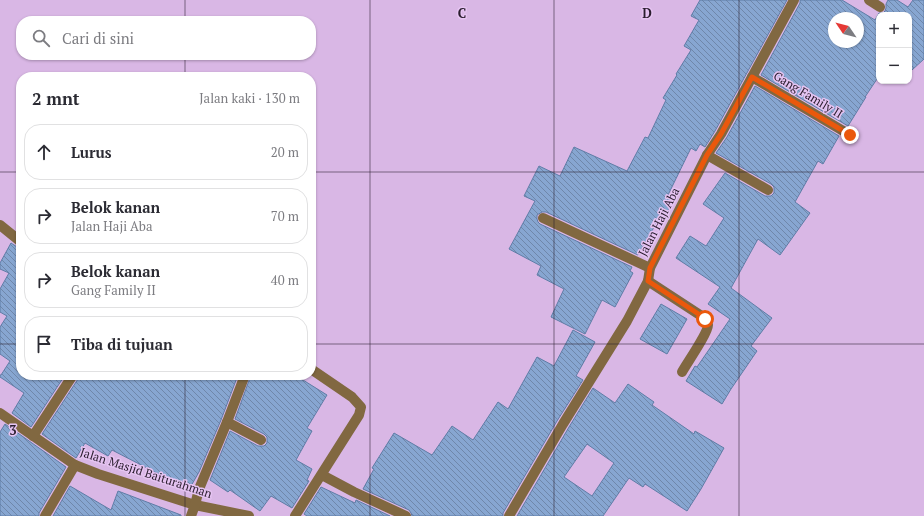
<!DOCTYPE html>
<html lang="id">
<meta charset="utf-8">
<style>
body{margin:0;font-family:"PT Serif",serif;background:#f2f2f3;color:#2b2b33}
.controls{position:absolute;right:12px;top:12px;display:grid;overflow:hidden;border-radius:8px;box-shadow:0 1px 3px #0004}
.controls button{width:36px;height:36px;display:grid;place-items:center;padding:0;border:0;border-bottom:1px solid #e1e1e2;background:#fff;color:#2b2b33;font:20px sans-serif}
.compass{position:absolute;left:828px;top:12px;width:36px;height:36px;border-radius:50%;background:#fff;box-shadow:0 1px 3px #0004;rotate:305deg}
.stop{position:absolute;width:12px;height:12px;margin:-9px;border:3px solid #ea580c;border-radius:50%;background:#fff}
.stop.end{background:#ea580c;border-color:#fff;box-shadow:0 1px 4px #0008}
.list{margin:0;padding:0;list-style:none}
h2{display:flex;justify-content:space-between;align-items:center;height:52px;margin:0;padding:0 16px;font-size:17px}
h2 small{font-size:13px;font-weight:400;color:#7c7c81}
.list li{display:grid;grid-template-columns:26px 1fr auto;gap:12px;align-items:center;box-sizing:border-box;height:56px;margin:0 8px 8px;padding:0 8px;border:1px solid #e1e1e2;border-radius:16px}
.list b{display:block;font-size:15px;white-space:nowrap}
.list p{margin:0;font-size:13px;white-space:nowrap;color:#7c7c81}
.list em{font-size:13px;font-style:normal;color:#7c7c81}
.icon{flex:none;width:22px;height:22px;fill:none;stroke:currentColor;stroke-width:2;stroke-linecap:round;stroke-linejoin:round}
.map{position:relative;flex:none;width:924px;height:516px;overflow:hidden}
.search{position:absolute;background:#fff;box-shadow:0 1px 3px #0004;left:16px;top:16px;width:300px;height:44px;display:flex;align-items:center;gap:10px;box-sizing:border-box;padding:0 14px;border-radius:16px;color:#7c7c81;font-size:15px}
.panel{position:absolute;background:#fff;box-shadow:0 1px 3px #0004;left:16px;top:72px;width:300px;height:308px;border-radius:16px}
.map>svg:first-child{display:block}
</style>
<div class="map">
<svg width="924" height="516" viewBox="0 0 924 516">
<defs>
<pattern id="building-back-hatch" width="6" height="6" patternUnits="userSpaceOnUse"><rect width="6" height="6" fill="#87a6d1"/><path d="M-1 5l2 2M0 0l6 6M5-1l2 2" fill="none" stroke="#6f87aa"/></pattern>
</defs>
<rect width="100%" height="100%" fill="#d9b7e5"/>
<g fill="url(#building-back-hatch)" stroke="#5f7ca6" fill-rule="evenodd">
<path d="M700 0H787L715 131 705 147 700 144 696 151 691 148 668 195 674 198 662 225 657 222 638 255 546 212H542L537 215V219L538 222 540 224 632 267 630 271 633 273 615 307 602 300 585 334 551 317 564 289 537 275 541 266 509 249 535 201 524 196 539 166 560 176 574 147 627 171 645 137 648 138 666 100 663 98 677 75 676 74 691 50 684 46 699 20 691 16Z"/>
<path d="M800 0H842L875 20 879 13H883L885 11 886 8V4L888 0H897L908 7 913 0H924V59L912 70 909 67V15H879V76L865 97H866L848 126 761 75 800 3ZM834 18H858V42H834Z"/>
<path d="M755 86 839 136 823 164 818 161 795 202 810 213 780 255 758 239 731 288 772 318 751 346 757 351 731 389 722 404 686 381 695 366 697 367 730 319 708 304 720 287 676 258 690 236 706 246 724 218 703 204 725 173 765 196H771L774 193V187L771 184 716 153 727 137Z"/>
<path d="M11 243 17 247 21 248V375H65L31 427 12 413 24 393 0 377V375H1L10 361 0 354V327L7 316 0 312V289L9 273 0 269V263Z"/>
<path d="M661 304 687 319 667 354 640 339Z"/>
<path d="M573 330 595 342 576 376 583 380 557 421 503 513V516H412L411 513 409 510 363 489 374 469 372 468 394 433 432 455 452 426 473 440 498 402 508 409 537 357 554 366Z"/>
<path d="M79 375H238L221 420 199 472 191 486 182 481 180 485 112 450 108 456 85 443 76 458 42 434 78 379Z"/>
<path d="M251 375H295L327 395 307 428 312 431 296 460 312 469 307 480 309 481 292 508 271 496 260 511 230 490 228 492 210 480 230 431 258 446H264L267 443V437L264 434 235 419Z"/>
<path d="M628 384 654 402 652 405 694 434 695 431 724 448 701 489 687 511 645 484 643 487 629 478 603 516H517L569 427 593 388 615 403ZM587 444 614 463 592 496 564 477Z"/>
<path d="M5 424 66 467 39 513V516H0V432Z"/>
<path d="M70 486 111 510 118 491 181 515V516H53Z"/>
<path d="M321 487 355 503 356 500 390 516H307L304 514Z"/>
</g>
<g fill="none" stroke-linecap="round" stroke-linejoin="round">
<g stroke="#816841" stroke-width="10">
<path d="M869 0 880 7"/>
<path d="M752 77 850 135"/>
<path d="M707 155 768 190"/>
<path d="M543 218 650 268"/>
<path d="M0 225 21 242"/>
<path d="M648 281 700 315C703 317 707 320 708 325 708 333 687 363 682 372"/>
<path d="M0 413 75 465 98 474 195 505 249 516"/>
<path d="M227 422 261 440"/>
<path d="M33 436 73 375"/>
<path d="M322 475 354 492 406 516"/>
<path d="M45 516 75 465"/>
<path d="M191 516 195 505 199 489 227 422 245 375"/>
<path d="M295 516 359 415 361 407 352 397 311 369"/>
<path d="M509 516 563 424 627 321 648 281 650 268 707 155 721 134 794 0"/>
</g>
</g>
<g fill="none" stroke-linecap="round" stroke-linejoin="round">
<path stroke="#ea580c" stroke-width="5" d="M705 319 700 315 648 281 650 268 707 155 721 134 752 77 850 135"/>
</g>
<path fill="none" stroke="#2a1d2e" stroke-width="1" stroke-opacity="0.55" d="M185 0V21M370 0V516M554 0V516M739 0V516M185 55V77M0 172H21M311 172H924M0 344H21M311 344H924M185 375V516"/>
<g text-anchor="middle" stroke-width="3" stroke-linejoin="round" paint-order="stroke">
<g font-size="12" fill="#2a1d2e" stroke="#e6c4f2">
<text transform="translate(808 95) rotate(31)" y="4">Gang Family II</text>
<text transform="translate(659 222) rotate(-63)" y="4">Jalan Haji Aba</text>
<text transform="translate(146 473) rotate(18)" y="4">Jalan Masjid Baiturahman</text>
</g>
</g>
<g font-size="13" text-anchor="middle" font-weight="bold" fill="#2a1d2e" stroke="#e6c4f2" stroke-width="3" stroke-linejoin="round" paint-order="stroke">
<text x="462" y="18">C</text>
<text x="647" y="18">D</text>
<text x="13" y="435">3</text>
</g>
</svg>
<div class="controls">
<button>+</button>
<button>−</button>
</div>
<svg class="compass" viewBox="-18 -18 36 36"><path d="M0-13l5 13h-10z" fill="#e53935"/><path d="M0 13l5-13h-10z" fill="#7c7c81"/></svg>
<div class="stop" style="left:705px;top:319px"></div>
<div class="stop end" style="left:850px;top:135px"></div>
<div class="search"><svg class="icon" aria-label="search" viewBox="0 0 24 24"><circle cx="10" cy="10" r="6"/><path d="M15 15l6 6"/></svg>Cari di sini</div>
<section class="panel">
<h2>2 mnt<small>Jalan kaki · 130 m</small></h2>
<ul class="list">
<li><svg class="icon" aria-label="ahead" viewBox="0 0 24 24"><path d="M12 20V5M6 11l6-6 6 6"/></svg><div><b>Lurus</b></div><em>20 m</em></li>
<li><svg class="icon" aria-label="right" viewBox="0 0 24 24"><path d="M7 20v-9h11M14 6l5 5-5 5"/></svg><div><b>Belok kanan</b><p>Jalan Haji Aba</p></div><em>70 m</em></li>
<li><svg class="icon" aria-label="right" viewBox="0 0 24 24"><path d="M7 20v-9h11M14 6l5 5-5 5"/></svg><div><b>Belok kanan</b><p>Gang Family II</p></div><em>40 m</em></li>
<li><svg class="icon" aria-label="arrive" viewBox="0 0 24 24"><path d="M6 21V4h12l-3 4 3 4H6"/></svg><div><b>Tiba di tujuan</b></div></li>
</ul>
</section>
</div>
